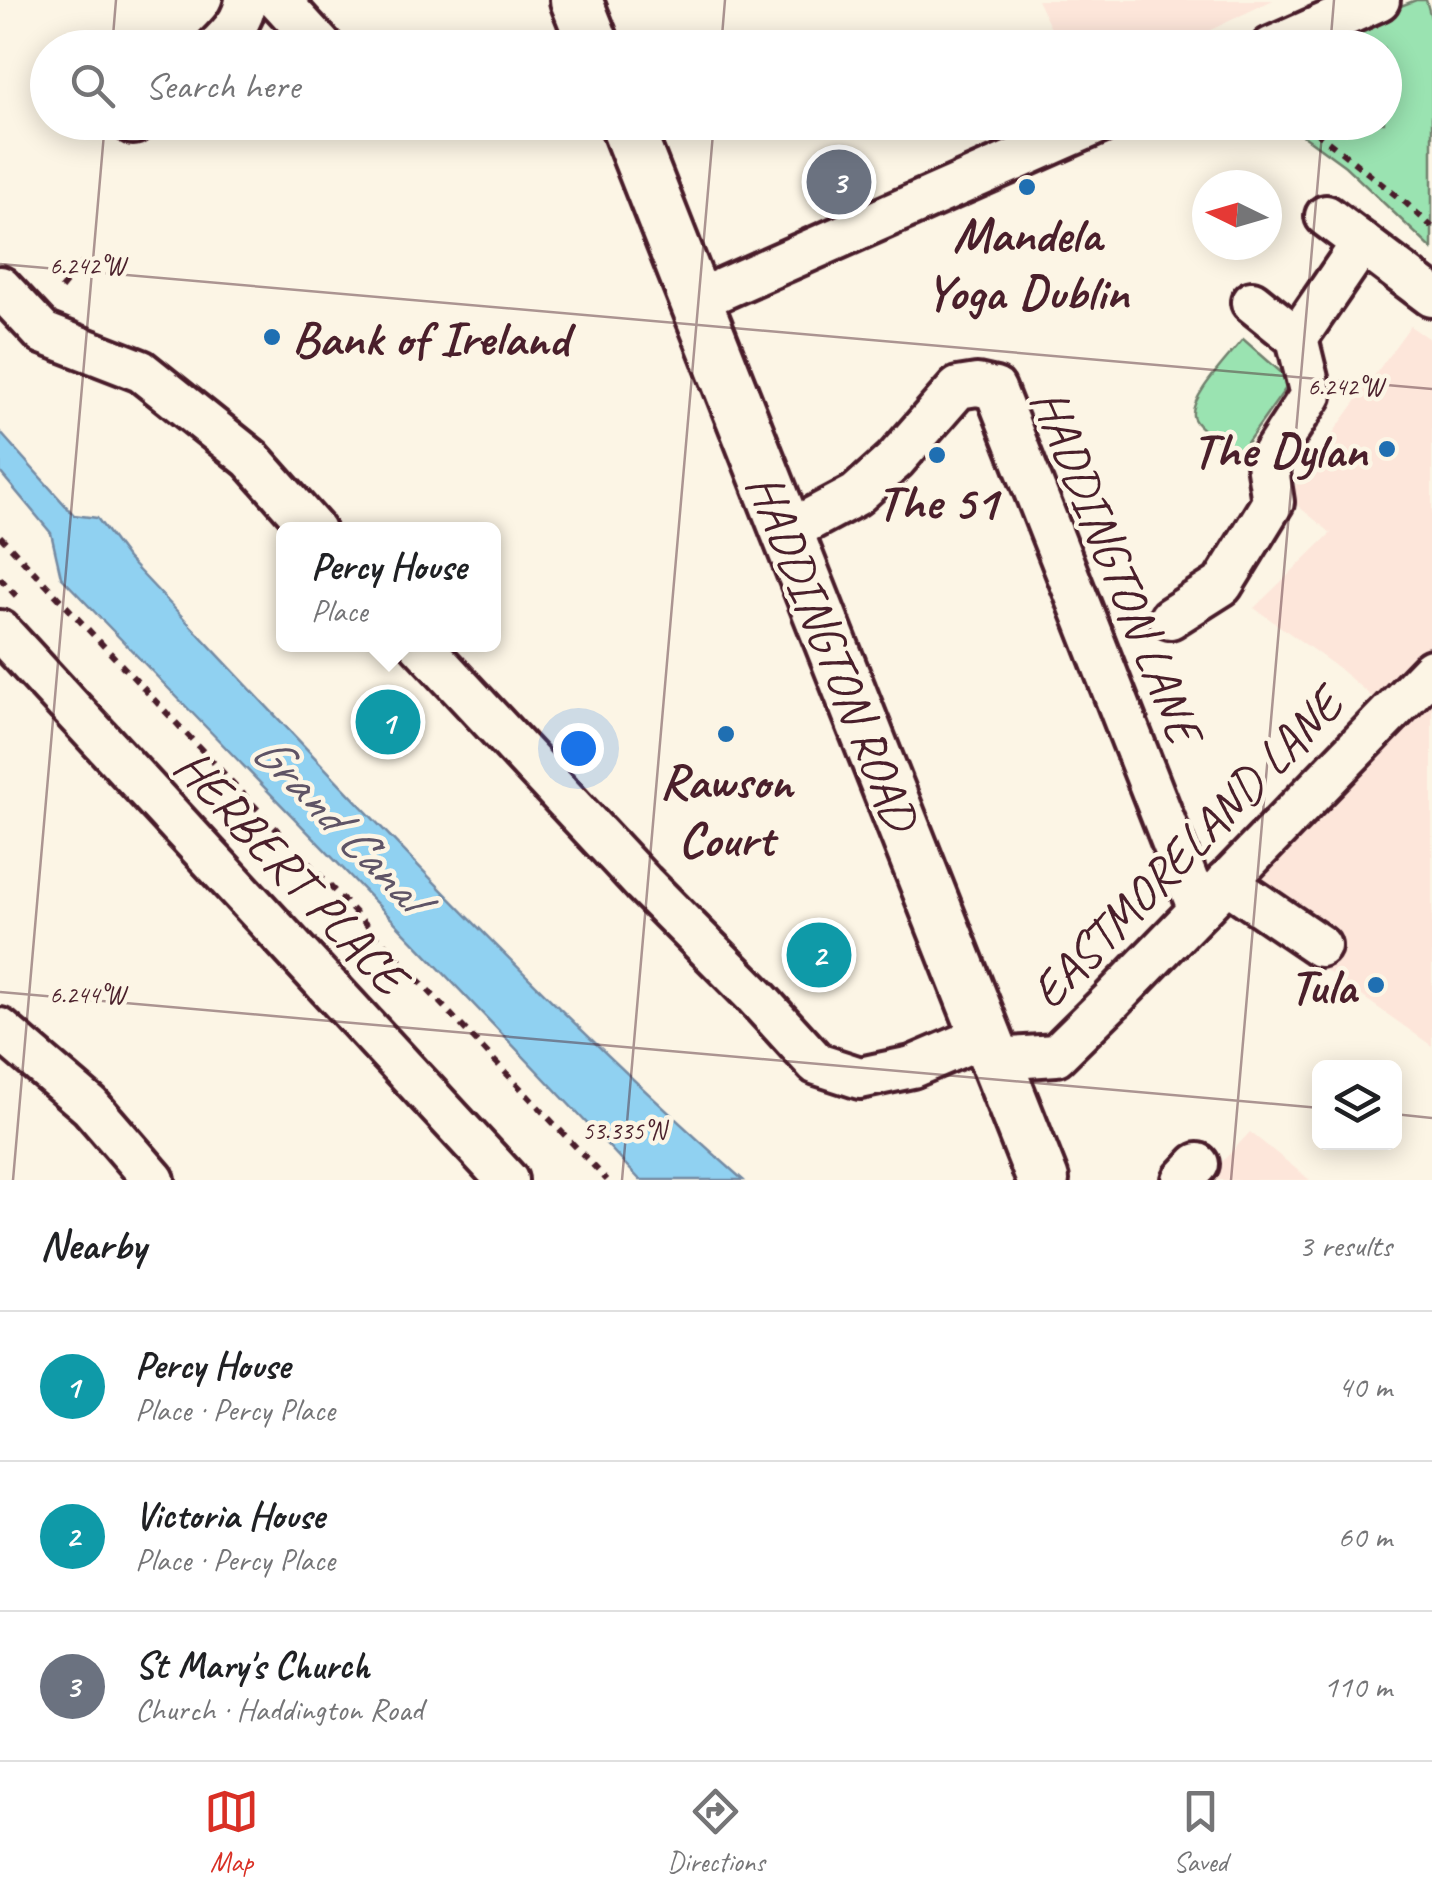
<!DOCTYPE html>
<meta charset="utf-8">
<style>
body{margin:0;font-family:Caveat,sans-serif;background:#f2f2f2;color:#202124}
.controls{position:absolute;right:30px;bottom:30px;display:grid;overflow:hidden;border-radius:15px;box-shadow:0 5px 25px #0003}
.controls button{width:90px;height:90px;display:grid;place-items:center;padding:0;border:0;border-bottom:2px solid #e0e0e0;background:#fff;color:#202124;font:50px sans-serif}
.compass{position:absolute;left:1192px;top:170px;width:90px;height:90px;border-radius:50%;background:#fff;box-shadow:0 5px 25px #0003;rotate:275deg}
.you{position:absolute;left:578px;top:748px;width:35px;height:35px;margin:-25px;border:8px solid #fff;border-radius:50%;background:#1a73e8;box-shadow:0 0 0 15px #1a73e833}
.badge{display:grid;place-items:center;width:65px;height:65px;border-radius:50%;background:#d93025;color:#fff;font-size:32px;font-weight:700}
.pin{position:absolute;translate:-50% -50%;border:5px solid #fff;box-shadow:0 2px 10px #0006}
.popup{position:absolute;left:276px;top:522px;width:225px;height:130px;box-sizing:border-box;display:grid;place-content:center;border-radius:15px;background:#fff;filter:drop-shadow(0 2px 8px #0005);font-size:32px;white-space:nowrap;color:#757577}
.popup b{font-size:38px;color:#202124}
.popup::after{content:'';position:absolute;left:50%;top:100%;margin-left:-20px;border:20px solid transparent;border-top-color:#fff}
.list{margin:0;padding:0;list-style:none}
h2{display:flex;justify-content:space-between;align-items:center;height:130px;margin:0;padding:0 40px;font-size:42px}
h2 small{font-size:32px;font-weight:400;color:#757577}
.list li{display:grid;grid-template-columns:65px 1fr auto;gap:30px;align-items:center;box-sizing:border-box;height:150px;padding:0 40px;border-top:2px solid #e0e0e0}
.list b{display:block;font-size:38px;white-space:nowrap}
.list p{margin:0;font-size:32px;white-space:nowrap;color:#757577}
.list em{font-size:32px;font-style:normal;color:#757577}
.icon{flex:none;width:55px;height:55px;fill:none;stroke:currentColor;stroke-width:2;stroke-linecap:round;stroke-linejoin:round}
.map{position:relative;flex:none;width:1432px;height:1180px;overflow:hidden}
.search{position:absolute;background:#fff;box-shadow:0 5px 25px #0003;left:30px;right:30px;top:30px;height:110px;display:flex;align-items:center;gap:25px;box-sizing:border-box;padding:0 35px;border-radius:55px;color:#757577;font-size:38px}
.sheet{height:580px;background:#fff}
nav{display:flex;justify-content:space-around;align-items:center;box-sizing:border-box;height:140px;border-top:2px solid #e0e0e0;background:#fff;font-size:28px;color:#757577}
nav a{display:grid;justify-items:center;gap:5px}
nav .on{color:#d93025}
.map>svg:first-child{display:block}
</style>
<div class="map">
<svg width="1432" height="1180" viewBox="0 0 1432 1180">
<rect width="100%" height="100%" fill="#fcf5e5"/>
<filter id="ink" filterUnits="userSpaceOnUse"><feTurbulence type="fractalNoise" baseFrequency=".01" numOctaves="2"/><feDisplacementMap in="SourceGraphic" scale="20" xChannelSelector="R" yChannelSelector="G"/><feConvolveMatrix kernelMatrix="1 2 1 2 8 2 1 2 1" color-interpolation-filters="sRGB"/></filter>
<g filter="url(#ink)">
<g fill="#fde6da">
<path d="M1037 0H1273L1173 48 1060 47Z"/>
<path d="M1410 326 1432 341V645L1377 701 1337 667 1254 608 1331 533 1287 497Z"/>
<path d="M1432 691V1046L1228 901Z"/>
<path d="M1250 1132 1310 1180H1205Z"/>
</g>
<g fill="#9ae3b1" stroke="#72816e" stroke-width="2.5">
<path d="M1416 0H1426L1432 21V249L1345 166 1286 123 1384 122V48L1296 47Z"/>
<path d="M1243 339 1291 381 1239 454C1228 446 1200 431 1194 419 1185 401 1231 355 1243 339Z"/>
</g>
<path fill="#90d1f1" stroke="#748aa2" stroke-width="2.5" d="M0 432 74 515 97 518 127 558C327 770 524 986 743 1180H640C450 976 254 778 61 577L51 533 0 472Z"/>
<g fill="none" stroke-linecap="round" stroke-linejoin="round">
<defs>
<g id="minor">
<path d="M279 0 323 48"/>
<path d="M216 48C231 33 243 21 246 0"/>
<path d="M1271 48 1379 0"/>
<path d="M133 123 134 122"/>
<path d="M1326 216 1432 296"/>
<path d="M0 287 43 333 141 371 251 459 314 530"/>
<path d="M695 301 1101 122"/>
<path d="M1297 338 1362 243"/>
<path d="M787 532 856 495 895 460 958 388 977 385 995 389 1199 910"/>
<path d="M1170 618 1222 585 1273 502 1267 463 1311 395 1297 338 1252 302"/>
<path d="M0 631 507 1180"/>
<path d="M420 644 643 883 756 997 817 1064 860 1078 912 1067 987 1035"/>
<path d="M1226 882 1320 946"/>
<path d="M0 1029 90 1106 154 1180"/>
<path d="M995 1059 1056 1055 1112 1000 1432 670"/>
<path d="M1183 1180 1198 1164"/>
</g>
<g id="major">
<path d="M576 0 595 48"/>
<path d="M625 122 1043 1180"/>
</g>
</defs>
<use href="#minor" stroke="#4a1f2b" stroke-width="48"/>
<use href="#major" stroke="#4a1f2b" stroke-width="58"/>
<g stroke="#4a1f2b" stroke-width="6" stroke-dasharray="8 8" stroke-linecap="butt">
<path d="M1303 122 1407 204 1432 227"/>
<path d="M61 289 83 262"/>
<path d="M0 536 607 1180"/>
<path d="M0 578 18 598"/>
</g>
<use href="#minor" stroke="#fcf5e5" stroke-width="40"/>
<use href="#major" stroke="#fcf5e5" stroke-width="50"/>
</g>
</g>
<path fill="none" stroke="#4a1f2b" stroke-width="2.5" stroke-opacity="0.45" d="M112 48 116 0M721 48 725 0M1330 48 1334 0M0 264 1432 389M0 992 1320 1108M1394 1114 1432 1118M13 1180 105 122M622 1180 714 122M1231 1180 1323 122"/>
<g fill="#1f6fb2" stroke="#fcf5e5" stroke-width="4">
<circle cx="1027" cy="187" r="10"/>
<circle cx="272" cy="337" r="10"/>
<circle cx="1387" cy="449" r="10"/>
<circle cx="937" cy="455" r="10"/>
<circle cx="726" cy="734" r="10"/>
<circle cx="1376" cy="985" r="10"/>
</g>
<g text-anchor="middle" stroke-width="9" stroke-linejoin="round" paint-order="stroke">
<g font-size="50" font-weight="bold" fill="#4a1f2b" stroke="#fcf5e5">
<text x="1027" y="251">Mandela<tspan x="1027" dy="58">Yoga Dublin</tspan></text>
<text x="292" y="355" text-anchor="start">Bank of Ireland</text>
<text x="1367" y="467" text-anchor="end">The Dylan</text>
<text x="937" y="519">The 51</text>
<text x="726" y="798">Rawson<tspan x="726" dy="58">Court</tspan></text>
<text x="1356" y="1003" text-anchor="end">Tula</text>
</g>
<g font-size="50" fill="#4a1f2b" stroke="#fcf5e5">
<text transform="translate(1118 565) rotate(68)" y="18">HADDINGTON LANE</text>
<text transform="translate(834 651) rotate(68)" y="18">HADDINGTON ROAD</text>
<text transform="translate(1185 847) rotate(-46)" y="18">EASTMORELAND LANE</text>
<text transform="translate(292 870) rotate(47)" y="18">HERBERT PLACE</text>
</g>
<g font-size="52" font-style="italic" fill="#5f5466" stroke="#fcf5e5">
<text transform="translate(340 821) rotate(46)" y="18">Grand Canal</text>
</g>
</g>
<g font-size="25" text-anchor="middle" fill="#4a1f2b" stroke="#fcf5e5" stroke-width="9" stroke-linejoin="round" paint-order="stroke">
<text x="87" y="274">6.242°W</text>
<text x="1345" y="395">6.242°W</text>
<text x="87" y="1003">6.244°W</text>
<text x="624" y="1139">53.335°N</text>
</g>
</svg>
<div class="controls">
<button><svg class="icon" aria-label="layers" viewBox="0 0 24 24"><path d="M12 4l9 5-9 5-9-5zM3 14l9 5 9-5"/></svg></button>
</div>
<svg class="compass" viewBox="-18 -18 36 36"><path d="M0-13l5 13h-10z" fill="#e53935"/><path d="M0 13l5-13h-10z" fill="#757577"/></svg>
<div class="you"></div>
<div class="pin badge" style="left:388px;top:722px;background:#0f9aa8">1</div>
<div class="popup"><b>Percy House</b>Place</div>
<div class="pin badge" style="left:819px;top:955px;background:#0f9aa8">2</div>
<div class="pin badge" style="left:839px;top:182px;background:#6b7280">3</div>
<div class="search"><svg class="icon" aria-label="search" viewBox="0 0 24 24"><circle cx="10" cy="10" r="6"/><path d="M15 15l6 6"/></svg>Search here</div>
</div>
<section class="sheet">
<h2>Nearby<small>3 results</small></h2>
<ul class="list">
<li><span class="badge" style="background:#0f9aa8">1</span><div><b>Percy House</b><p>Place · Percy Place</p></div><em>40 m</em></li>
<li><span class="badge" style="background:#0f9aa8">2</span><div><b>Victoria House</b><p>Place · Percy Place</p></div><em>60 m</em></li>
<li><span class="badge" style="background:#6b7280">3</span><div><b>St Mary's Church</b><p>Church · Haddington Road</p></div><em>110 m</em></li>
</ul>
</section>
<nav>
<a class="on"><svg class="icon" aria-label="map" viewBox="0 0 24 24"><path d="M3 6l6-2 6 2 6-2v14l-6 2-6-2-6 2zM9 4v14M15 6v14"/></svg>Map</a>
<a><svg class="icon" aria-label="directions" viewBox="0 0 24 24"><path d="M12 3l9 9-9 9-9-9zM9 14v-3h6M13 9l2 2-2 2"/></svg>Directions</a>
<a><svg class="icon" aria-label="saved" viewBox="0 0 24 24"><path d="M7 4h10v16l-5-4-5 4z"/></svg>Saved</a>
</nav>
